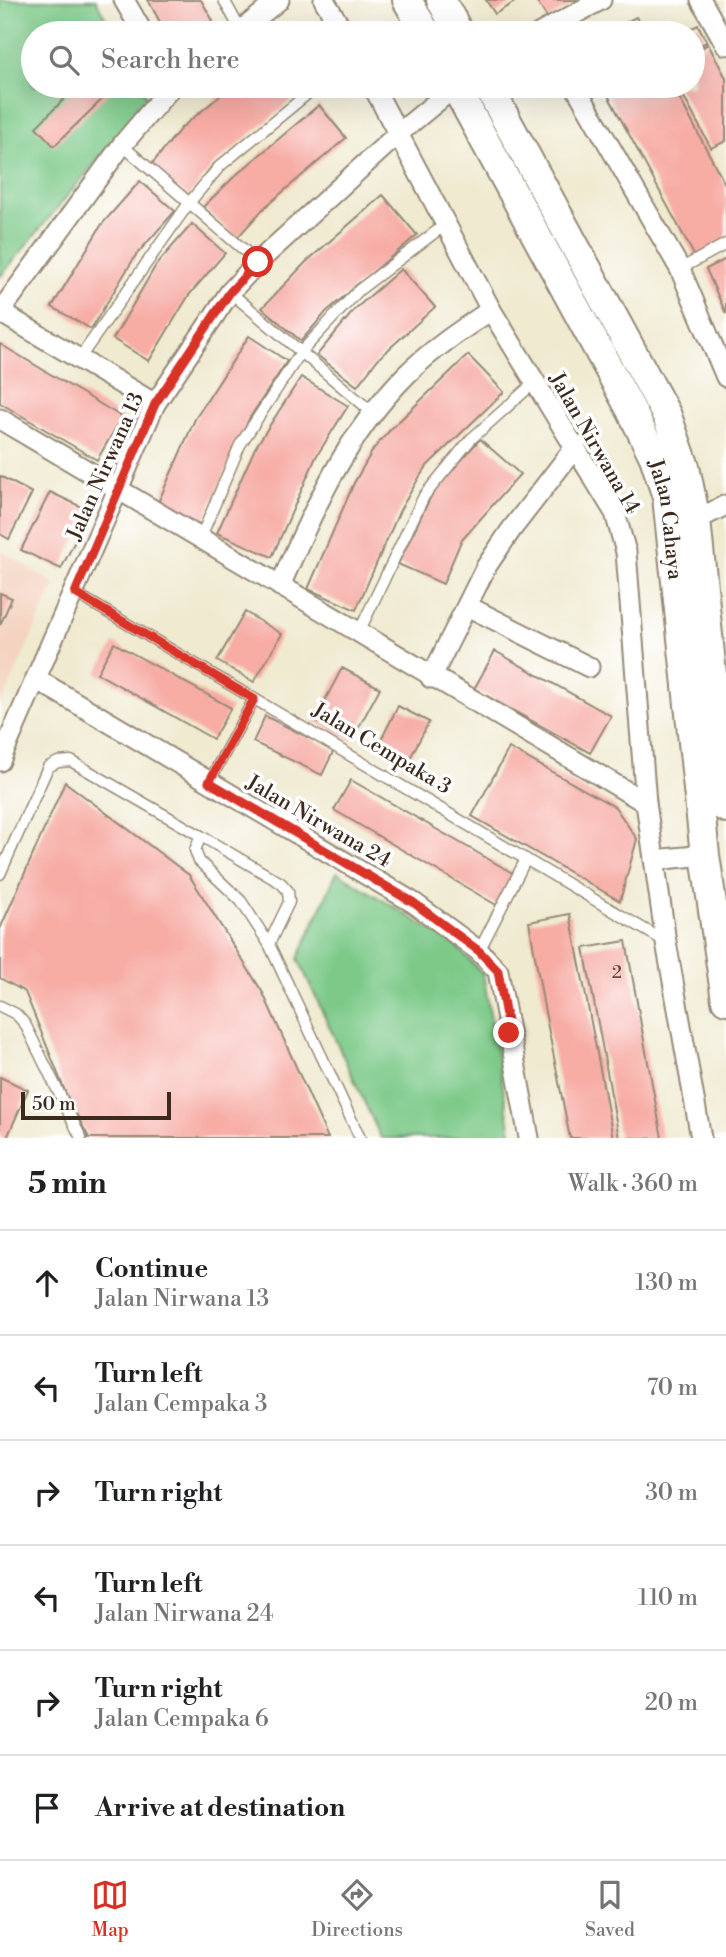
<!DOCTYPE html>
<meta charset="utf-8">
<style>
body{margin:0;font-family:"Libre Bodoni",serif;background:#f2f2f2;color:#202124}
.scale{position:absolute;left:21px;bottom:18px;width:150px;box-sizing:border-box;padding-left:7px;border:4px solid #3b2a1e;border-top:0;font-size:19px;line-height:24px;white-space:nowrap;color:#3b2a1e;-webkit-text-stroke:5px #fff;paint-order:stroke}
.stop{position:absolute;width:21px;height:21px;margin:-16px;border:5px solid #d93025;border-radius:50%;background:#fff}
.stop.end{background:#d93025;border-color:#fff;box-shadow:0 2px 7px #0008}
.list{margin:0;padding:0;list-style:none}
h2{display:flex;justify-content:space-between;align-items:center;height:91px;margin:0;padding:0 28px;font-size:30px}
h2 small{font-size:23px;font-weight:400;color:#757577}
.list li{display:grid;grid-template-columns:46px 1fr auto;gap:21px;align-items:center;box-sizing:border-box;height:105px;padding:0 28px;border-top:2px solid #e0e0e0}
.list b{display:block;font-size:26px;white-space:nowrap}
.list p{margin:0;font-size:23px;white-space:nowrap;color:#757577}
.list em{font-size:23px;font-style:normal;color:#757577}
.icon{flex:none;width:38px;height:38px;fill:none;stroke:currentColor;stroke-width:2;stroke-linecap:round;stroke-linejoin:round}
.map{position:relative;flex:none;width:726px;height:1138px;overflow:hidden}
.search{position:absolute;background:#fff;box-shadow:0 7px 28px #0002;left:21px;right:21px;top:21px;height:77px;display:flex;align-items:center;gap:18px;box-sizing:border-box;padding:0 24px;border-radius:38px;color:#757577;font-size:26px}
.sheet{height:721px;background:#fff}
nav{display:flex;justify-content:space-around;align-items:center;box-sizing:border-box;height:98px;border-top:2px solid #e0e0e0;background:#fff;font-size:19px;color:#757577}
nav a{display:grid;justify-items:center;gap:4px}
nav .on{color:#d93025}
.map>svg:first-child{display:block}
</style>
<div class="map">
<svg width="726" height="1138" viewBox="0 0 726 1138">
<rect width="100%" height="100%" fill="#fff"/>
<filter id="ink" filterUnits="userSpaceOnUse"><feTurbulence type="fractalNoise" baseFrequency=".0143" numOctaves="2"/><feDisplacementMap in="SourceGraphic" scale="14" xChannelSelector="R" yChannelSelector="G"/><feConvolveMatrix kernelMatrix="1 2 1 2 8 2 1 2 1" color-interpolation-filters="sRGB"/></filter>
<filter id="wash" filterUnits="userSpaceOnUse"><feTurbulence type="fractalNoise" baseFrequency=".00686" numOctaves="4" result="noise"/><feDisplacementMap in="SourceGraphic" scale="28" xChannelSelector="R" yChannelSelector="G"/><feGaussianBlur stdDeviation="1.57" result="paint"/><feColorMatrix in="noise" values="0 0 0 0 0 0 0 0 0 0 0 0 0 0 0 0 0 1.4 0 .05"/><feComposite in="paint" operator="in"/></filter>
<g filter="url(#wash)">
<rect width="100%" height="100%" fill="#f0ead0"/>
<path fill="#f4d3c0" d="M0 550 55 584 0 707Z"/>
<g fill="#7bc988" stroke="#5b7a53" stroke-width="2">
<path d="M0 0H96L113 33H33V86H141L148 99 0 277Z"/>
<path d="M337 872 454 944 483 974 512 1138H381L298 959Z"/>
</g>
<g id="blocks">
<g fill="#f7aca4">
<path d="M148 0H201L213 21 191 33H166Z"/>
<path d="M486 0H518L495 14Z"/>
<path d="M536 0H580L548 19Z"/>
<path d="M636 17 645 33H605Z"/>
<path d="M698 25 707 42 693 49V33H682Z"/>
<path d="M708 44 726 78V141L711 148 678 86H693V52Z"/>
<path d="M77 86H116L54 146 36 127Z"/>
<path d="M232 86H309L212 166 188 197 151 165 181 128Z"/>
<path d="M603 86H673L726 186V240L695 257Z"/>
<path d="M319 105 346 138 264 208 237 238 203 207 236 175Z"/>
<path d="M140 181 175 211 136 255 91 329 52 307 102 224Z"/>
<path d="M383 195 417 235 327 311 301 341 262 308 306 262Z"/>
<path d="M192 224 225 253 189 295 149 361 113 339 156 265Z"/>
<path d="M726 259V314L706 269Z"/>
<path d="M401 269 435 307 378 359 357 386 317 355 355 309Z"/>
<path d="M249 336 287 361 249 419 202 525 157 505 195 419Z"/>
<path d="M0 344 122 417 97 460 0 403Z"/>
<path d="M468 355 504 392 428 465 420 476 400 510 356 610 308 589 354 483 374 448 392 428Z"/>
<path d="M301 377 348 406 316 457 272 557 217 533 255 448Z"/>
<path d="M480 439 520 474 461 541 443 584 398 564 433 492Z"/>
<path d="M0 476 32 493 9 539 0 534Z"/>
<path d="M50 492 90 511 61 569 21 550Z"/>
<path d="M0 593 12 598 0 625Z"/>
<path d="M245 612 282 634 254 682 217 661Z"/>
<path d="M114 643 231 708 213 739 97 673Z"/>
<path d="M495 651 611 716 590 753 474 689Z"/>
<path d="M342 668 380 688 352 740 314 721Z"/>
<path d="M398 706 429 722 407 764 377 748Z"/>
<path d="M265 716 334 750 322 775 253 742Z"/>
<path d="M509 748 615 807 637 839 620 901 472 816Z"/>
<path d="M351 780 516 875 498 906 334 810Z"/>
<path d="M65 782 189 875 263 993 328 1138H89L67 1096 25 992 0 978V929Z"/>
<path d="M570 914 597 1053 613 1138H570L544 1007 529 922Z"/>
<path d="M626 941 638 1008 662 1138H619L607 1072 584 948Z"/>
<path d="M0 1077 28 1090 7 1138H0Z"/>
</g>
</g>
</g>
<g filter="url(#ink)">
<use href="#blocks" fill-opacity="0" stroke="#968a77" stroke-width="2"/>
<g fill="none" stroke-linecap="round" stroke-linejoin="round">
<defs>
<g id="lane">
<path d="M224 0 241 31"/>
<path d="M122 145 258 262"/>
<path d="M680 269 726 244"/>
<path d="M230 292 372 412"/>
<path d="M79 359 189 203 220 166 317 86"/>
<path d="M200 539 240 445 301 352 359 290 446 224"/>
<path d="M75 593 666 942"/>
<path d="M359 632 424 496 471 439 535 382"/>
<path d="M209 782 254 699"/>
<path d="M201 836 281 883 288 891 289 902 269 944"/>
<path d="M0 874 48 767 58 762 71 761 201 836 195 850 199 861 241 901 269 944 360 1138"/>
<path d="M479 951 526 859"/>
<path d="M0 1006 16 1014 25 1024 81 1138"/>
</g>
<g id="street">
<path d="M124 0 143 33"/>
<path d="M324 0 344 33"/>
<path d="M701 0 726 45"/>
<path d="M238 33 279 0"/>
<path d="M540 33 601 0"/>
<path d="M373 86 491 310 615 513 626 552 646 803 666 942 701 1138"/>
<path d="M575 86 680 269 726 377"/>
<path d="M0 312 122 145 172 86"/>
<path d="M0 312 155 404"/>
<path d="M0 419 646 803"/>
<path d="M696 520 726 505"/>
<path d="M280 586C313 510 346 435 406 375 431 350 461 330 491 310"/>
<path d="M467 606 589 667"/>
<path d="M431 678 486 567 511 530 576 446"/>
<path d="M36 679 414 903 479 951 498 971 529 1138"/>
<path d="M0 761 155 404 230 292 258 262 399 133 456 86"/>
<path d="M654 860 705 855"/>
</g>
<g id="secondary">
<path d="M407 0 426 33"/>
<path d="M441 0 459 33"/>
<path id="s1" d="M455 86 631 410 654 457 667 497 705 855 726 1000"/>
<path d="M488 86 667 416 685 467 696 520 726 808"/>
</g>
</defs>
<use href="#lane" stroke="#968a77" stroke-width="13"/>
<use href="#street" stroke="#968a77" stroke-width="23"/>
<use href="#secondary" stroke="#968a77" stroke-width="32"/>
<use href="#lane" stroke="#fff" stroke-width="10"/>
<use href="#street" stroke="#fff" stroke-width="19"/>
<use href="#secondary" stroke="#fff" stroke-width="28"/>
</g>
</g>
<g fill="none" stroke-linecap="round" stroke-linejoin="round" filter="url(#ink)">
<path stroke="#d93025" stroke-width="9" d="M258 262 230 292 155 404 75 593 254 699 209 782 414 903 479 951 498 971 509 1033"/>
</g>
<g text-anchor="middle" stroke-width="7" stroke-linejoin="round" paint-order="stroke">
<g font-size="18" fill="#6a4a40">
<text x="617" y="978">2</text>
</g>
<g font-size="21" fill="#3b2a1e" stroke="#fff">
<text transform="translate(595 443) rotate(60)" y="7">Jalan Nirwana 14</text>
<text transform="translate(105 466) rotate(-66)" y="7">Jalan Nirwana 13</text>
<text dy="7" stroke="none"><textPath href="#s1" startOffset="485">Jalan Cahaya</textPath></text>
<text transform="translate(382 748) rotate(31)" y="7">Jalan Cempaka 3</text>
<text transform="translate(319 821) rotate(30)" y="7">Jalan Nirwana 24</text>
</g>
</g>
</svg>
<div class="scale">50 m</div>
<div class="stop" style="left:258px;top:262px"></div>
<div class="stop end" style="left:509px;top:1033px"></div>
<div class="search"><svg class="icon" aria-label="search" viewBox="0 0 24 24"><circle cx="10" cy="10" r="6"/><path d="M15 15l6 6"/></svg>Search here</div>
</div>
<section class="sheet">
<h2>5 min<small>Walk · 360 m</small></h2>
<ul class="list">
<li><svg class="icon" aria-label="ahead" viewBox="0 0 24 24"><path d="M12 20V5M6 11l6-6 6 6"/></svg><div><b>Continue</b><p>Jalan Nirwana 13</p></div><em>130 m</em></li>
<li><svg class="icon" aria-label="left" viewBox="0 0 24 24"><path d="M17 20v-9H6M10 6l-5 5 5 5"/></svg><div><b>Turn left</b><p>Jalan Cempaka 3</p></div><em>70 m</em></li>
<li><svg class="icon" aria-label="right" viewBox="0 0 24 24"><path d="M7 20v-9h11M14 6l5 5-5 5"/></svg><div><b>Turn right</b></div><em>30 m</em></li>
<li><svg class="icon" aria-label="left" viewBox="0 0 24 24"><path d="M17 20v-9H6M10 6l-5 5 5 5"/></svg><div><b>Turn left</b><p>Jalan Nirwana 24</p></div><em>110 m</em></li>
<li><svg class="icon" aria-label="right" viewBox="0 0 24 24"><path d="M7 20v-9h11M14 6l5 5-5 5"/></svg><div><b>Turn right</b><p>Jalan Cempaka 6</p></div><em>20 m</em></li>
<li><svg class="icon" aria-label="arrive" viewBox="0 0 24 24"><path d="M6 21V4h12l-3 4 3 4H6"/></svg><div><b>Arrive at destination</b></div></li>
</ul>
</section>
<nav>
<a class="on"><svg class="icon" aria-label="map" viewBox="0 0 24 24"><path d="M3 6l6-2 6 2 6-2v14l-6 2-6-2-6 2zM9 4v14M15 6v14"/></svg>Map</a>
<a><svg class="icon" aria-label="directions" viewBox="0 0 24 24"><path d="M12 3l9 9-9 9-9-9zM9 14v-3h6M13 9l2 2-2 2"/></svg>Directions</a>
<a><svg class="icon" aria-label="saved" viewBox="0 0 24 24"><path d="M7 4h10v16l-5-4-5 4z"/></svg>Saved</a>
</nav>
